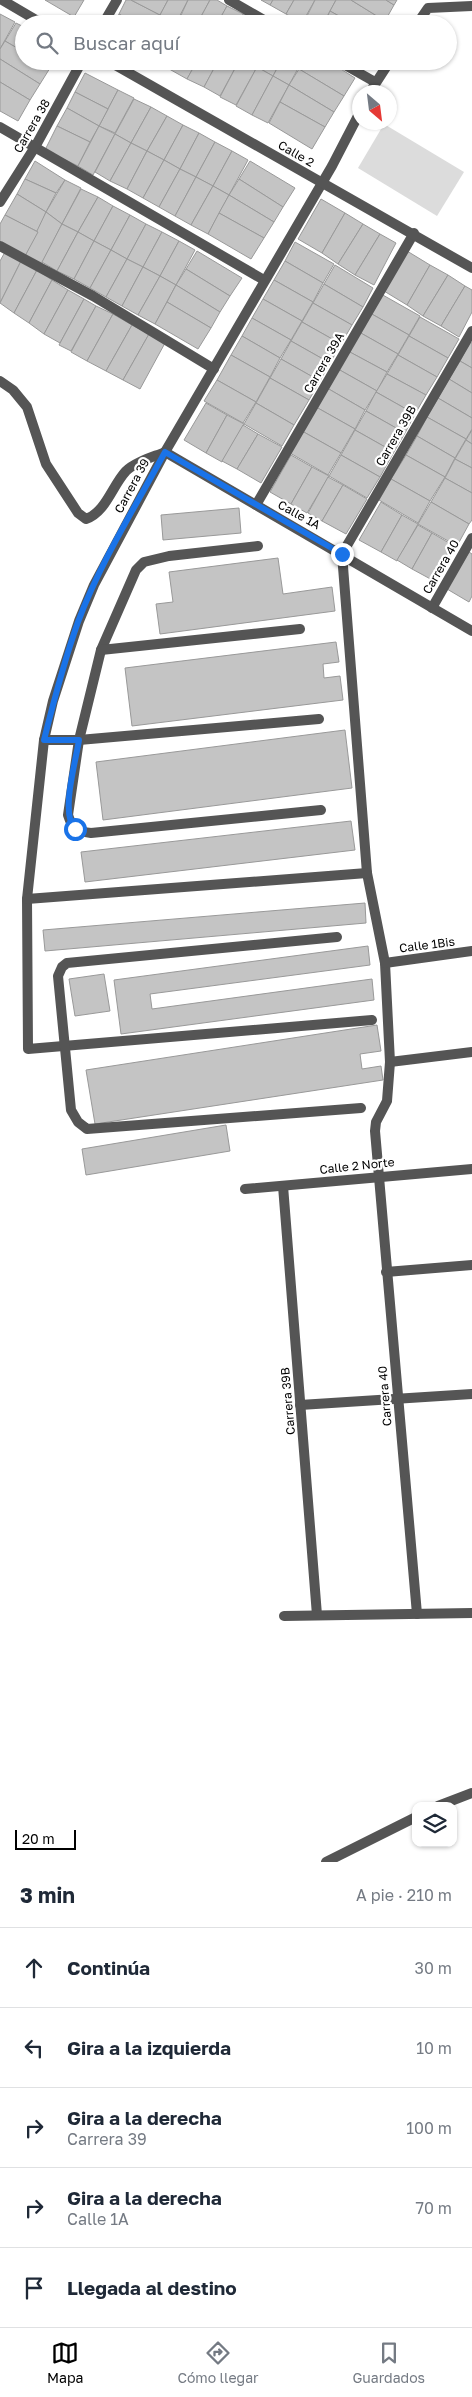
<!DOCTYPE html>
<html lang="es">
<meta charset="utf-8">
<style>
body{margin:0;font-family:"Golos Text",sans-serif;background:#f2f2f3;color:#1f2937}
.controls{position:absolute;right:15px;bottom:15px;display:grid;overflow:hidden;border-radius:10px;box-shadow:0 1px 4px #0004}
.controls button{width:45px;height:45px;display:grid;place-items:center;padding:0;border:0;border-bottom:1px solid #e0e1e3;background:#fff;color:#1f2937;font:25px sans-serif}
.compass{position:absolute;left:352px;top:85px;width:45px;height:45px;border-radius:50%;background:#fff;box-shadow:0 1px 4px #0004;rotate:152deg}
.scale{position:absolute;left:15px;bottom:12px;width:61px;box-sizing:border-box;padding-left:5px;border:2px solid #000;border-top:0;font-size:14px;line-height:18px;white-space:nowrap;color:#000;-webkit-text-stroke:4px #fff;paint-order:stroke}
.stop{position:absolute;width:15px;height:15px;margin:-11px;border:4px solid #1a73e8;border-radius:50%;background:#fff}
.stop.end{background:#1a73e8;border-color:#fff;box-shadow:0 1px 5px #0008}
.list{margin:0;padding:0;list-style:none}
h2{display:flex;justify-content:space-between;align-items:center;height:65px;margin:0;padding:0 20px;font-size:21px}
h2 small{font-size:16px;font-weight:400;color:#747a83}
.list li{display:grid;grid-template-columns:32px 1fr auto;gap:15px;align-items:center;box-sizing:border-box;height:80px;padding:0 20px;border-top:1px solid #e0e1e3}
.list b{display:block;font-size:19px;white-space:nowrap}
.list p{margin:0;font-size:16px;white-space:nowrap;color:#747a83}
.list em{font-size:16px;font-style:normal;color:#747a83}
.icon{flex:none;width:28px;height:28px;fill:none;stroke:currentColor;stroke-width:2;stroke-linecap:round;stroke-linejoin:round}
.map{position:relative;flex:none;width:472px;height:1862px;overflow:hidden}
.search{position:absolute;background:#fff;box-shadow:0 1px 4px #0004;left:15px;right:15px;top:15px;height:55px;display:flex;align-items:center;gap:12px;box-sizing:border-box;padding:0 18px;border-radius:28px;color:#747a83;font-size:19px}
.sheet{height:465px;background:#fff}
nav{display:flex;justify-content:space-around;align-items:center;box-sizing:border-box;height:70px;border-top:1px solid #e0e1e3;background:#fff;font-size:14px;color:#747a83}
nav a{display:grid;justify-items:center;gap:2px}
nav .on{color:#000}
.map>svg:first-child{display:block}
</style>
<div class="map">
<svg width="472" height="1862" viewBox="0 0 472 1862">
<rect width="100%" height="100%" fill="#fff"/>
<path fill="#dcdcdc" d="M384 124 464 172 437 216 358 168Z"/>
<g fill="#c4c4c4" stroke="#999">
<path d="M45 0H84L74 17Z"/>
<path d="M126 0H131L160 15 155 24H136L119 14Z"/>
<path d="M131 0H168L160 15Z"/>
<path d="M168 0H188L176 23 160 15Z"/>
<path d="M188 0H210L197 24H177Z"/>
<path d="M210 0H217L227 6 217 24H197Z"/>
<path d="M261 0H273L270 5Z"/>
<path d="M273 0H294L286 14 270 5Z"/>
<path d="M294 0H315L302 23 286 14Z"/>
<path d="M315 0H336L323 24H303Z"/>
<path d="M336 0H351L385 21 383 24H353L330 11Z"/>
<path d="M351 0H386L394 5 385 21Z"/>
<path d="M386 0H397L394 5Z"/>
<path d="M227 6 243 14 238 24H217Z"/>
<path d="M330 11 353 24H324Z"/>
<path d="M0 14 15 22 0 49Z"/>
<path d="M119 14 136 24H114Z"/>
<path d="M243 14 260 23 259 24H238Z"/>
<path d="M160 15 176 23 175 24H155Z"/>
<path d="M16 23 24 27V52L5 41Z"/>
<path d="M5 41 24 52V61H38L50 68 40 84 0 59V49Z"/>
<path d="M0 59 40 84 30 100 0 82Z"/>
<path d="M38 61H54L50 68Z"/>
<path d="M156 61H176L171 70Z"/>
<path d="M176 61H197L187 79 171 70Z"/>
<path d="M197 61H218L204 87 187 79Z"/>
<path d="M218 61H239L220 96 204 87Z"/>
<path d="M239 61H247L257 67 236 105 220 97Z"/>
<path d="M247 61H260L257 67Z"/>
<path d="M260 61H281L273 76 257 67Z"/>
<path d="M281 61H302L289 85 273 76Z"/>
<path d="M304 61H328L355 78 344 96 299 69Z"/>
<path d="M257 67 273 76 252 115 236 106Z"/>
<path d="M299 69 344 96 334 112 289 85Z"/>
<path d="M85 73 118 90 108 109 75 92Z"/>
<path d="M273 76 289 85 268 123 252 115Z"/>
<path d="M0 82 30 100 18 121 0 111Z"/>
<path d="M289 85 334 112 325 127 280 102Z"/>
<path d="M118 90 134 98 115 133 99 126Z"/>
<path d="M75 92 108 109 99 126 67 108Z"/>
<path d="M134 99 151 107 131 143 115 134Z"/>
<path d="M280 102 325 127 312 149 269 123Z"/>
<path d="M151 107 167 116 147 151 131 143Z"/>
<path d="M67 108 99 126 90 142 57 126Z"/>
<path d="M167 116 183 125 164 160 147 151Z"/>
<path d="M183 125 199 133 180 169 164 160Z"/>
<path d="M57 126 90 142 78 166 45 150Z"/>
<path d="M99 126 115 134 93 175 78 166Z"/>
<path d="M199 133 215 142 196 177 180 169Z"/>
<path d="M115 134 131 143 110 181 95 172Z"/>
<path d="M215 142 232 151 213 186 196 177Z"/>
<path d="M131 143 147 151 127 189 110 181Z"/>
<path d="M147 151 164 160 143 198 127 189Z"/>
<path d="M232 151 248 160 229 195 213 186Z"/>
<path d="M164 160 180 169 159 207 143 198Z"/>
<path d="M35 161 65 180 56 193 25 179Z"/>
<path d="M250 161 295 188 283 207 239 179Z"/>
<path d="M180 169 196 177 175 216 159 207Z"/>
<path d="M196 177 213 186 191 225 175 216Z"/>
<path d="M25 179 56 193 46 212 17 194Z"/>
<path d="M239 179 283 207 274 222 229 195Z"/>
<path d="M65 180 81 188 62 224 46 212Z"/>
<path d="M213 186 229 195 208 234 191 225Z"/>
<path d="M81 189 98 197 78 232 62 224Z"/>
<path d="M17 194 46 212 38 232 5 215Z"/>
<path d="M229 195 274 222 264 238 219 213Z"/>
<path d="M98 197 113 206 94 241 78 232Z"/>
<path d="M321 199 345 213 322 253 298 239Z"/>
<path d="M113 206 130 215 111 250 94 241Z"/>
<path d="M46 212 62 224 41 265 25 256Z"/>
<path d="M219 213 264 238 251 259 208 234Z"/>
<path d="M345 213 363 224 338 264 322 253Z"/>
<path d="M5 215 38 232 25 256 0 244V224Z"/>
<path d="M130 215 146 224 127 259 111 250Z"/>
<path d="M62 224 78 232 57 271 42 262Z"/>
<path d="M146 224 162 232 143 267 127 259Z"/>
<path d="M363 224 380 234 355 275 338 264Z"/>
<path d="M78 232 94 241 74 279 57 271Z"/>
<path d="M162 232 179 241 160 276 143 267Z"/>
<path d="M380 234 396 243 374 285 355 275Z"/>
<path d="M94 241 111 250 90 288 74 279Z"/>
<path d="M179 241 195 250 176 285 160 276Z"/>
<path d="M295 242 334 264 323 283 285 261Z"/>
<path d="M111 250 127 259 106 297 90 288Z"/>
<path d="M197 251 242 278 230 296 186 269Z"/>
<path d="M407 251 430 265 407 305 384 291Z"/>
<path d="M5 252 21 261 0 303V261Z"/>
<path d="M127 259 143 267 122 306 106 297Z"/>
<path d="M21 261 37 270 14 313 0 303Z"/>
<path d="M285 261 323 283 313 302 274 280Z"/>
<path d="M335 265 373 288 363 307 324 284Z"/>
<path d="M430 265 448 275 423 316 407 305Z"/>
<path d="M143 267 160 276 138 315 122 306Z"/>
<path d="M186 269 230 296 220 312 176 285Z"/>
<path d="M37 270 52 280 29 323 14 313Z"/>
<path d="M448 275 465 286 441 326 423 316Z"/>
<path d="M160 276 176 285 155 324 138 315Z"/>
<path d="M52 280 68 290 44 334 29 323Z"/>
<path d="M274 280 313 302 302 321 263 299Z"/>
<path d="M324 284 363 307 352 325 313 303Z"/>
<path d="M176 285 220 312 211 328 167 302Z"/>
<path d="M465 286 472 290V312L459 337 441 326Z"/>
<path d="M68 290 84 299 60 343 44 334Z"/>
<path d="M381 294 420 316 409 335 370 313Z"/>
<path d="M84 299 96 306 71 351 59 345Z"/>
<path d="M263 299 302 321 291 340 252 318Z"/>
<path d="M167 302 211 328 198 349 155 324Z"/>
<path d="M313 303 352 325 341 344 302 322Z"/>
<path d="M96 306 113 314 87 361 71 352Z"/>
<path d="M370 313 409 335 398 354 359 332Z"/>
<path d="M113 314 132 325 106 371 87 361Z"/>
<path d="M420 317 459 339 448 358 409 336Z"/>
<path d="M252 318 291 340 280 358 242 336Z"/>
<path d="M302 322 341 344 330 363 291 341Z"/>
<path d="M132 325 149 334 123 380 106 371Z"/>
<path d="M359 332 398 354 387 372 348 351Z"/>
<path d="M149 334 165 343 140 389 123 380Z"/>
<path d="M242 336 280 358 270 377 231 355Z"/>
<path d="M409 336 448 358 437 377 398 355Z"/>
<path d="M291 341 330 363 320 381 281 359Z"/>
<path d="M470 342 472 343V368L460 361Z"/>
<path d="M348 351 387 372 377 391 338 369Z"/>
<path d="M231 355 270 377 256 402 217 380Z"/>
<path d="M398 355 437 377 426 395 387 374Z"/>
<path d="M281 359 320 381 309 400 270 378Z"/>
<path d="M460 361 472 368V393L449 379Z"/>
<path d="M338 369 377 391 365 410 327 388Z"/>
<path d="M387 374 426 395 415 414 376 392Z"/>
<path d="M270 378 309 400 294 425 256 403Z"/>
<path d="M449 379 472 393V418L438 398Z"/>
<path d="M217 380 256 402 243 423 204 401Z"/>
<path d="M327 388 365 410 355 429 316 407Z"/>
<path d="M376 392 415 414 405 433 366 411Z"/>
<path d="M438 398 472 418V429L466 439 427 417Z"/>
<path d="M206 403 227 415 206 453 184 440Z"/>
<path d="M256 403 294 425 282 446 244 424Z"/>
<path d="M316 407 355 429 341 453 302 431Z"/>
<path d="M366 411 405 433 394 452 355 430Z"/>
<path d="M227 415 244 424 222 462 206 453Z"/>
<path d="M427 417 466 439 455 458 417 436Z"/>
<path d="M243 425 258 434 237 469 222 461Z"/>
<path d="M355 430 394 452 380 477 341 455Z"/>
<path d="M472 430V444L466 440Z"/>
<path d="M302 431 341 453 328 475 290 453Z"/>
<path d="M258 434 282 447 261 483 237 469Z"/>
<path d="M417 436 455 458 445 477 406 455Z"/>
<path d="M466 440 472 444V468L455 459Z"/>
<path d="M291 455 312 467 291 504 270 492Z"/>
<path d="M341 455 380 477 367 498 329 476Z"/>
<path d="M406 455 445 477 430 501 391 479Z"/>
<path d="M455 459 472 468V493L445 478Z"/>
<path d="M312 467 329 476 307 513 291 504Z"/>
<path d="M328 477 343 485 322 521 308 513Z"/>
<path d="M445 478 472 493V520L469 524 431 502Z"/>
<path d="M391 479 430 501 418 523 379 500Z"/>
<path d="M343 485 367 499 346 534 322 521Z"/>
<path d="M381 502 402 515 381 552 359 540Z"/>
<path d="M431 502 469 524 457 546 418 524Z"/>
<path d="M239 508 241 533 163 540 161 515Z"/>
<path d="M402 515 418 524 397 561 381 552Z"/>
<path d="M418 525 432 533 412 569 397 560Z"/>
<path d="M432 533 456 547 436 582 412 569Z"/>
<path d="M469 552 472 554V596L469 602 447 589Z"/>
<path d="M278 558 283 594 332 587 335 611 160 634 156 604 173 602 169 572Z"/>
<path d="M336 642 339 662 323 664 324 678 340 676 343 700 132 726 125 668Z"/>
<path d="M345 730 352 788 103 820 96 762Z"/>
<path d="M351 821 355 850 85 882 81 852Z"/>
<path d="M365 903 366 923 45 951 43 930Z"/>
<path d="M368 946 370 965 150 994 152 1009 372 979 374 1000 121 1034 114 980Z"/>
<path d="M104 974 110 1011 75 1016 69 979Z"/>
<path d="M377 1025 381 1051 360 1054 362 1069 381 1066 383 1080 95 1124 86 1070Z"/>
<path d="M226 1125 230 1151 86 1175 82 1149Z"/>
</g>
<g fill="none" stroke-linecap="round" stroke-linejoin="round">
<path stroke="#555" stroke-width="10" d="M0 381 13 390 27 407 46 464 78 513 86 519C106 512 112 486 126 471 135 462 153 457 165 452"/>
<g stroke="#555" stroke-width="10">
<path d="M229 0 271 24"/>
<path d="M338 61 375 82"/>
<path d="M0 127 264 280"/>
<path d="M0 246 93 296 214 369"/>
<path d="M256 505 414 233"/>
<path d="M342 554 472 331"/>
<path d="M432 608 472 538"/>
</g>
<g stroke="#555" stroke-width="10">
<path d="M103 24 117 0"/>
<path d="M417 24 428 8 472 6"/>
<path d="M370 92 390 61"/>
<path d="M360 112 332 166 165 452 94 585 79 621 53 701 44 740 27 899 28 1049 372 1020"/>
<path d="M0 202 35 147 82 61"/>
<path d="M165 452 472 631"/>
<path d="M258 546 169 556 144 562 136 570 101 650 79 740 68 815C72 828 77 831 91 833L321 810"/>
<path d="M342 554 367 873 385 963 390 1062 387 1101 376 1122 375 1131 417 1614"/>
<path d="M101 650 300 629"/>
<path d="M44 740H79L319 719"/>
<path d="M27 899 367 873"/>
<path d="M337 937 67 963 62 967 58 976 71 1110 78 1122 87 1129 361 1108"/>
<path d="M385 963 472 951"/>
<path d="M390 1062 472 1052"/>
<path d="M283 1186 317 1615"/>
<path d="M245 1189 472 1169"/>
<path d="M386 1272 472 1265"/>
<path d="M300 1405 472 1394"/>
<path d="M284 1616 472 1613"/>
<path d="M438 1806 472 1793"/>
<path d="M326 1862 416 1817"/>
</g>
<g stroke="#555" stroke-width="10">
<path d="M2 0 43 24"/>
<path d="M108 61 472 268"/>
</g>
</g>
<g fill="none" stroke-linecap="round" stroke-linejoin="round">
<path stroke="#1a73e8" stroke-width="6" d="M75 829C60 813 76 761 79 740H44C54 700 64 661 78 622 100 563 135 507 165 452L342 554"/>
</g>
<g text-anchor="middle" stroke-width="4.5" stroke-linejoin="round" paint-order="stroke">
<g font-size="12" fill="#000" stroke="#fff">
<text transform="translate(32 126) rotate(-60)" y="4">Carrera 38</text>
<text transform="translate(296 154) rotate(30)" y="4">Calle 2</text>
<text transform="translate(324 363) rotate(-60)" y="4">Carrera 39A</text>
<text transform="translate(396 436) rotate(-60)" y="4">Carrera 39B</text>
<text transform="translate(132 486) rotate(-62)" y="4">Carrera 39</text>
<text transform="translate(299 515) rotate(29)" y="4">Calle 1A</text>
<text transform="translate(441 567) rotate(-60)" y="4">Carrera 40</text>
<text transform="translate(427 945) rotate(-7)" y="4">Calle 1Bis</text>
<text transform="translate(357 1166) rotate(-6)" y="4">Calle 2 Norte</text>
<text transform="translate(385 1396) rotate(-95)" y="4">Carrera 40</text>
<text transform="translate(288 1401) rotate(-95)" y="4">Carrera 39B</text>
</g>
</g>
</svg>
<div class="controls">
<button><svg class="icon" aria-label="layers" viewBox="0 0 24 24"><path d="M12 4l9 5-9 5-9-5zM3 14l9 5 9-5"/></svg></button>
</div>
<svg class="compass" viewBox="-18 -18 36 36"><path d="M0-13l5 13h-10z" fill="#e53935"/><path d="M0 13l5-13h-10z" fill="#747a83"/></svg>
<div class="scale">20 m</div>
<div class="stop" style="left:75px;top:829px"></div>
<div class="stop end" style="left:342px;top:554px"></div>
<div class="search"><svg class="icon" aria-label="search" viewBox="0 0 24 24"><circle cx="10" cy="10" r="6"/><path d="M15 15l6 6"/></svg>Buscar aquí</div>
</div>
<section class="sheet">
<h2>3 min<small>A pie · 210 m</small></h2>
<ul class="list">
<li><svg class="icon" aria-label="ahead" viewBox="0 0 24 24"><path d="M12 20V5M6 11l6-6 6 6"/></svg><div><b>Continúa</b></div><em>30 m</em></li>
<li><svg class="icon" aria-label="left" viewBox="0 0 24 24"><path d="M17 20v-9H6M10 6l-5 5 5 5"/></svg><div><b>Gira a la izquierda</b></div><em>10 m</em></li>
<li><svg class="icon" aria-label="right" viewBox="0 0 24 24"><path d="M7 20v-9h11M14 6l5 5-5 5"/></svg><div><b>Gira a la derecha</b><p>Carrera 39</p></div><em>100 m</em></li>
<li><svg class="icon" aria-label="right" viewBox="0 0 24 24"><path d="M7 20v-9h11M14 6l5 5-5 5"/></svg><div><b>Gira a la derecha</b><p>Calle 1A</p></div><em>70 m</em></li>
<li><svg class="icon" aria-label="arrive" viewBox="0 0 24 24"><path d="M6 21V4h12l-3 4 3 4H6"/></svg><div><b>Llegada al destino</b></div></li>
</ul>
</section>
<nav>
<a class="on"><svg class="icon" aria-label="map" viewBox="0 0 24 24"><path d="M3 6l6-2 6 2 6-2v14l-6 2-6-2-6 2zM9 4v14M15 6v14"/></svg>Mapa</a>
<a><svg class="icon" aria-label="directions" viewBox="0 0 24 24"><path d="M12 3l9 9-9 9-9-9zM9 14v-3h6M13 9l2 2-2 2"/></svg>Cómo llegar</a>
<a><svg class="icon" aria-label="saved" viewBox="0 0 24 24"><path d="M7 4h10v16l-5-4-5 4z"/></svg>Guardados</a>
</nav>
